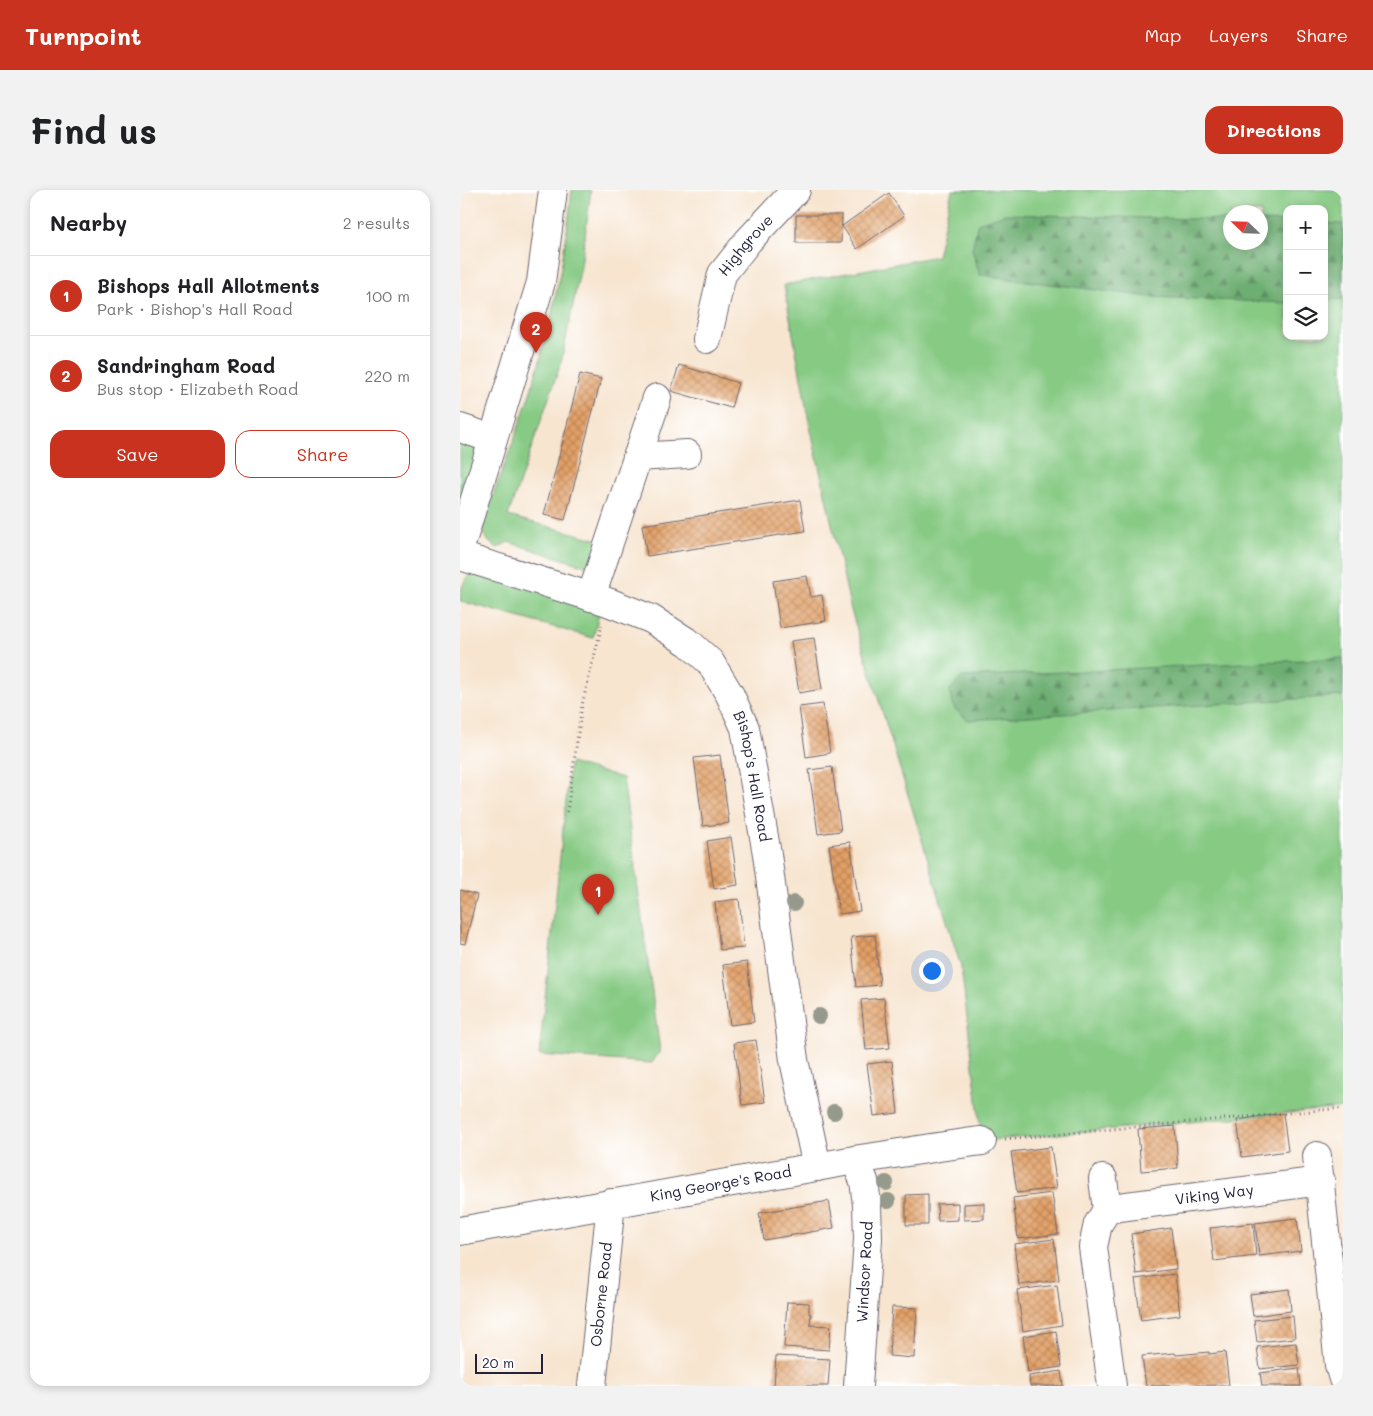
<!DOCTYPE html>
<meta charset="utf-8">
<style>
body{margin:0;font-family:Mali,sans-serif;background:#f2f2f2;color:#202124}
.controls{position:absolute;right:15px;top:15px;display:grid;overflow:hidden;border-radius:10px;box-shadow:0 2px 8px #0003}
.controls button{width:45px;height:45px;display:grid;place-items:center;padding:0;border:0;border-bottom:1px solid #e0e0e0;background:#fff;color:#202124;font:25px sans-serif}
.compass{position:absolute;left:763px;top:15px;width:45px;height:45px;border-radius:50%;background:#fff;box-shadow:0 2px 8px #0003;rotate:293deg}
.scale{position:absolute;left:15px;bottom:12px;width:68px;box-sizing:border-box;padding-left:5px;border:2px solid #22223b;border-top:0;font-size:14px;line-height:18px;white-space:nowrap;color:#22223b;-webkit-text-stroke:4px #fff;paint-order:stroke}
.you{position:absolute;left:471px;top:780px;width:18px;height:18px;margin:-12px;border:4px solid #fff;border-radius:50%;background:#1a73e8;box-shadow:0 0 0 8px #1a73e833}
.badge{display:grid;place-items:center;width:32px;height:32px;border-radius:50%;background:#c8321e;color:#fff;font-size:16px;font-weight:700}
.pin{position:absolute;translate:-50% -41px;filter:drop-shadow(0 1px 2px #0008)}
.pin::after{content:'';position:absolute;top:26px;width:18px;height:15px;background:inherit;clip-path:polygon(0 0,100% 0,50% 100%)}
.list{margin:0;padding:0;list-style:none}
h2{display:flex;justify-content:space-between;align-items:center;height:65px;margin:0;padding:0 20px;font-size:21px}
h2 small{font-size:16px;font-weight:400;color:#757577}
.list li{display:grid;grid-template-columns:32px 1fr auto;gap:15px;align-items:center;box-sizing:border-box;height:80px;padding:0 20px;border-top:1px solid #e0e0e0}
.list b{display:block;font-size:19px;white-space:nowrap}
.list p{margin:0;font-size:16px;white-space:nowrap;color:#757577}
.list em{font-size:16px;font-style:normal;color:#757577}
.actions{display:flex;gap:10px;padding:15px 20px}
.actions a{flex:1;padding:11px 0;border:1px solid #c8321e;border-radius:15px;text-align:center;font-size:18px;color:#c8321e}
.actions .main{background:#c8321e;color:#fff}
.icon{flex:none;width:28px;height:28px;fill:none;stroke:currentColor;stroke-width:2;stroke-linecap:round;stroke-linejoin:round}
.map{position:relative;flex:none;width:883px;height:1196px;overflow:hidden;border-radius:15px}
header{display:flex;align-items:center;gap:30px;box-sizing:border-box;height:70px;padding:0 25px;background:#c8321e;color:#fff}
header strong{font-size:24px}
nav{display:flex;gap:28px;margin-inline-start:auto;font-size:18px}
.intro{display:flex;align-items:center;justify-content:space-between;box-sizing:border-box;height:120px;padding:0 30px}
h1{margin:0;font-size:35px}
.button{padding:12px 22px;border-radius:15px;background:#c8321e;color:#fff;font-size:18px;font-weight:700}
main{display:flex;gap:30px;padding:0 30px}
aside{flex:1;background:#fff;border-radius:15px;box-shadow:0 2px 8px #0003}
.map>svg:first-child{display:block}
</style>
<header>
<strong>Turnpoint</strong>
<nav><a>Map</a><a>Layers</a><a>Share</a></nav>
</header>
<div class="intro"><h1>Find us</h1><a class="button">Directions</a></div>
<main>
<aside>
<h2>Nearby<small>2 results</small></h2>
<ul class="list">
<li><span class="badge">1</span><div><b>Bishops Hall Allotments</b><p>Park · Bishop's Hall Road</p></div><em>100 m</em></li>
<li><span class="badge">2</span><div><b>Sandringham Road</b><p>Bus stop · Elizabeth Road</p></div><em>220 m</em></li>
</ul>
<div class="actions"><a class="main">Save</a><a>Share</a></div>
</aside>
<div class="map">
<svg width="883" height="1196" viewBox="0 0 883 1196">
<defs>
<pattern id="forest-firs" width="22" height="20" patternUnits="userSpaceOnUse" patternTransform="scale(1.25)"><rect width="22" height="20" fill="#6dae72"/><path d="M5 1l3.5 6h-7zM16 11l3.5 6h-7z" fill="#598d5f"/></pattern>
<pattern id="building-cross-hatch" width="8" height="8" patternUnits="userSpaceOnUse" patternTransform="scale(1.25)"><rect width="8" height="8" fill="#e3a066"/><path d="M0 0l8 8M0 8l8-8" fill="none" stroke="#b88255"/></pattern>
</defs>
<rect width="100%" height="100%" fill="#fff"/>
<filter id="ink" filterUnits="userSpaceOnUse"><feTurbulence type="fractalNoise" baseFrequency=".02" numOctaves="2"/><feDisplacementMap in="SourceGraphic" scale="10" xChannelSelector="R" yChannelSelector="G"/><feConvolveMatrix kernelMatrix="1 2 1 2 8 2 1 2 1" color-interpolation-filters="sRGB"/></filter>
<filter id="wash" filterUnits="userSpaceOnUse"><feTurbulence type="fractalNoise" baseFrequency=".0096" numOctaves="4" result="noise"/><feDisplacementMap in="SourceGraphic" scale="20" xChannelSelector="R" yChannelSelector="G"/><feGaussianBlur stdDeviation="1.12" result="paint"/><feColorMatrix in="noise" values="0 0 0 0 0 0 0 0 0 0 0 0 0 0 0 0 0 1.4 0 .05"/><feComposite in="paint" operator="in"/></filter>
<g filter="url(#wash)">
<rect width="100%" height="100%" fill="#f7e5d0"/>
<g fill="#87ca84" stroke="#547660" fill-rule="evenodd">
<path d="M112 0H131L121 76 101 173 48 326 147 352 138 380 48 352 38 358C25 351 24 347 23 333 37 293 53 255 66 215 90 145 104 73 112 0Z"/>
<path d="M492 0H883V918L522 951 501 777 391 420 349 232 324 95 477 66ZM827 19H864V146H827ZM771 22H801V52H771Z"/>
<path d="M0 240 20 254 0 319Z"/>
<path d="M16 379 142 413 133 448 0 411C0 397 5 387 16 379Z"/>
<path d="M110 573 163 588 200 861 192 873 79 865Z"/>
</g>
<g fill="url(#forest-firs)" stroke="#486856">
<path d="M545 24 770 30 771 52H801V31L827 32V113L691 107 520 85 512 59 518 33Z"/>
<path d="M864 33 883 34V109L864 110Z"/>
<path d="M883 468V506L508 530 495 519 489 501 502 487Z"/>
</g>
<g id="blocks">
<g fill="url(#building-cross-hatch)">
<path d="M429 3 444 26 397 59 382 36Z"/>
<path d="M336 25H382L381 53H336Z"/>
<path d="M219 175 278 193 271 218 211 201Z"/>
<path d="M120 184 141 189 105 330 84 325Z"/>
<path d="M340 310 345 341 187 366 182 335Z"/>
<path d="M347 386 351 407 362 405 366 431 320 438 313 391Z"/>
<path d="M354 448 362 499 339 503 331 451Z"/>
<path d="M363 514 370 563 346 567 339 517Z"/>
<path d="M260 565 269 633 243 636 234 568Z"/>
<path d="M372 577 381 641 358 644 349 580Z"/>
<path d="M271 647 278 695 254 699 247 651Z"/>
<path d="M390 652 400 721 379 724 369 655Z"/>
<path d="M0 700 17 705 5 754 0 753Z"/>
<path d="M279 709 284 758 260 760 255 712Z"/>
<path d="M415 745 420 795 396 797 391 747Z"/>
<path d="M287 772 294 832 270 835 263 775Z"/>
<path d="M424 808 430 858 406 860 401 810Z"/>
<path d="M296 850 305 912 282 915 274 853Z"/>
<path d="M432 871 438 923 414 926 407 874Z"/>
<path d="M823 923 828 961 782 967 777 930Z"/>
<path d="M715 936 718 978 681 981 678 939Z"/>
<path d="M591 957 597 998 557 1003 551 962Z"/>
<path d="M592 1003 598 1044 558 1049 553 1008Z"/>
<path d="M468 1004V1035H446V1005Z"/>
<path d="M369 1011 374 1038 304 1050 299 1023Z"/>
<path d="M498 1013V1030L478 1031 477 1014Z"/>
<path d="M524 1013V1029L504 1030V1014Z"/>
<path d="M837 1028 841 1061 799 1066 795 1033Z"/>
<path d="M793 1033 796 1066 754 1071 750 1038Z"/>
<path d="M711 1038 716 1079 676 1084 671 1044Z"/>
<path d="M594 1049 599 1090 559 1095 554 1054Z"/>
<path d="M715 1084 720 1125 681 1130 675 1089Z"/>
<path d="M597 1095 602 1135 563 1141 557 1100Z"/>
<path d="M829 1099 831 1121 793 1126 790 1104Z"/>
<path d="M327 1112 349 1113V1124H351L350 1135 371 1136 369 1160 324 1157Z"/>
<path d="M432 1117 457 1118 454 1168 429 1166Z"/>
<path d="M833 1126 835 1148 797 1152 794 1130Z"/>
<path d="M596 1141 601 1177 568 1182 563 1146Z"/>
<path d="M836 1153 839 1175 800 1179 797 1157Z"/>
<path d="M749 1162V1164L765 1162 769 1195 686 1196 682 1166 715 1163 716 1165Z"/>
<path d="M316 1166 370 1169 368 1196H314Z"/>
<path d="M839 1178 841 1196H802L800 1183Z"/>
<path d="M601 1181 603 1196H570L569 1186Z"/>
</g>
</g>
</g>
<g filter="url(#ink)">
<use href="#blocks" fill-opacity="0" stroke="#6d666f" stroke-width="1"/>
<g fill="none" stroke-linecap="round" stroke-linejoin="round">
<defs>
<g id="minor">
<path id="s1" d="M247 149 262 84 288 51 336 0"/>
<path d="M0 238 33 249"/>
<path d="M177 267 227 264"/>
<path d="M0 358 81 92 93 0"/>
<path id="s2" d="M0 366 148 412 191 429 229 453 250 472 270 505 285 538 307 664 334 870 357 977"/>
<path d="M131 407 197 208"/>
<path d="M857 966 879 1175 883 1189"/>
<path d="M395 970 404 991 407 1015 408 1049 398 1196"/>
<path d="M643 989 647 1020"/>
<path id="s3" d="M0 1041 395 970C438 964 479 956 522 951"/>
<path id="s4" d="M132 1196 151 1013"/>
<path id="s5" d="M652 1196 633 1057 638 1034 647 1020 659 1017 861 991"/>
</g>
</defs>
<use href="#minor" stroke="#6d666f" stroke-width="30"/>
<g stroke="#6d666f" stroke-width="3" stroke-dasharray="1 4" stroke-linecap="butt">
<path d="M107 622 122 515 142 435"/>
<path d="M545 949 883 918"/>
</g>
<use href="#minor" stroke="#fff" stroke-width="28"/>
</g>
<g fill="#959a8c">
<circle cx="334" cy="713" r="8"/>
<circle cx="359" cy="826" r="8"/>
<circle cx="374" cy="922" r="8"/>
<circle cx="426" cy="993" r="8"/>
<circle cx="428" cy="1011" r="8"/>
</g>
</g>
<g text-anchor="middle" stroke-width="4" stroke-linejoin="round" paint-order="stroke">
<g font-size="15" fill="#22223b" stroke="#fff">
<text dy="5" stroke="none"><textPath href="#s1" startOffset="104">Highgrove</textPath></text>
<text dy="5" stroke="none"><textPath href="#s2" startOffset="398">Bishop's Hall Road</textPath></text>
<text dy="5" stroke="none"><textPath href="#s3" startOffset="265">King George's Road</textPath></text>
<text dy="5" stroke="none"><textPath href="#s5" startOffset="289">Viking Way</textPath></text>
<text transform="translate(405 1082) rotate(-87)" y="5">Windsor Road</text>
<text dy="5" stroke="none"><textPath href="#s4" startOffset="92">Osborne Road</textPath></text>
</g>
</g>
</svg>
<div class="controls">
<button>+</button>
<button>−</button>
<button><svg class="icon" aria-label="layers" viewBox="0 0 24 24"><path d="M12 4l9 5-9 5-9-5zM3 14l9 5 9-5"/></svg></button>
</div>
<svg class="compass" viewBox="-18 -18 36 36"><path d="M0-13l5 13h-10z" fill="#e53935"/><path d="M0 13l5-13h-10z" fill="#757577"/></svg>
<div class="scale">20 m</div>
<div class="you"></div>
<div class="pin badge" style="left:138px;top:725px">1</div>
<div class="pin badge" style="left:76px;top:163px">2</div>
</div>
</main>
